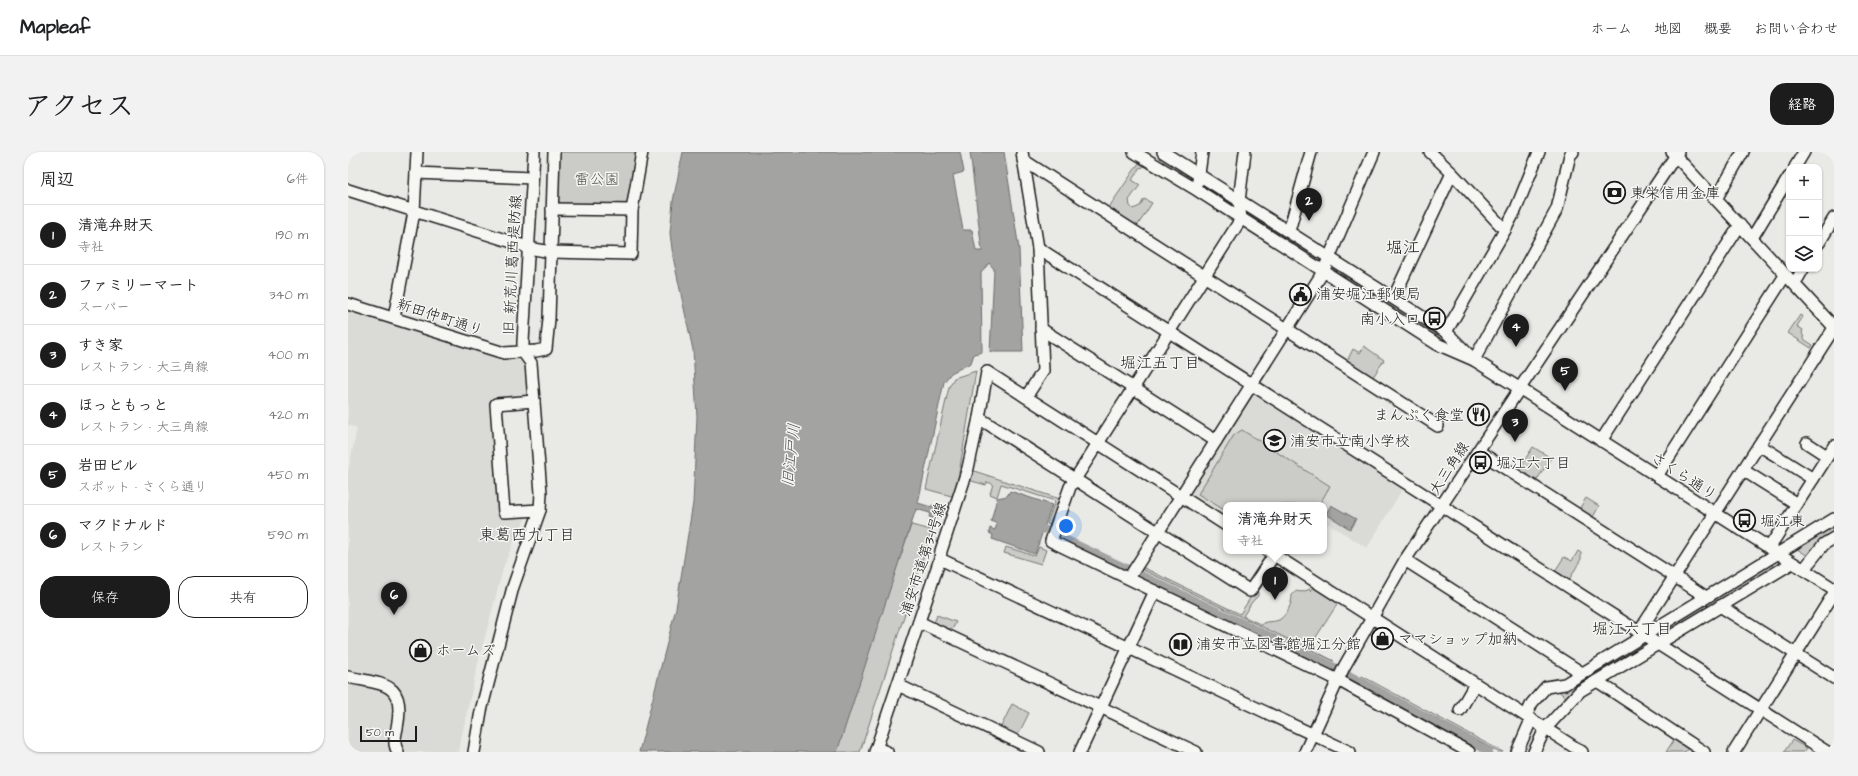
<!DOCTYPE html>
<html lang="ja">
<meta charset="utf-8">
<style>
body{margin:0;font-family:"Architects Daughter","Klee One",sans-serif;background:#f2f2f2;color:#202124}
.controls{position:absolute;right:12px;top:12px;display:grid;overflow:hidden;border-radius:8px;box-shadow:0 1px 3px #0004}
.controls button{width:36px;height:36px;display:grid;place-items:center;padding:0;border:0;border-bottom:1px solid #e0e0e0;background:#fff;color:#202124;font:20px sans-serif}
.scale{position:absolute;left:12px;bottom:10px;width:57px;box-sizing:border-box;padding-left:4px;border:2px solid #1c1c1c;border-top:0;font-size:11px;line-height:14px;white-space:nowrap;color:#1c1c1c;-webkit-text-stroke:3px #f6f6f2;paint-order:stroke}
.you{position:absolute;left:718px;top:374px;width:14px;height:14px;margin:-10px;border:3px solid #fff;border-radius:50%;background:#1a73e8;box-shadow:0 0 0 6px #1a73e833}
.badge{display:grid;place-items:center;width:26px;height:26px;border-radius:50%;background:#1c1c1c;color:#fff;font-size:13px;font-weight:700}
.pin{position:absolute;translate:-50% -33px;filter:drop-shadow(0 1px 2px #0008)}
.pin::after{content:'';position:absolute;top:21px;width:14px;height:12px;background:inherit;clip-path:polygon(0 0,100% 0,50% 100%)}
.popup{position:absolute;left:875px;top:350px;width:104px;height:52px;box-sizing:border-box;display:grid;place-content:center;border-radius:8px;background:#fff;filter:drop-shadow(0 1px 3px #0005);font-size:13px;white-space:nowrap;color:#757577}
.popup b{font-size:15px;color:#202124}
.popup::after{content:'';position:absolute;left:50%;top:100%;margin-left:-8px;border:8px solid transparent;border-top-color:#fff}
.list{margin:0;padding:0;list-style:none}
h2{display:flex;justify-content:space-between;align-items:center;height:52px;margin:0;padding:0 16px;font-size:17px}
h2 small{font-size:13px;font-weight:400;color:#757577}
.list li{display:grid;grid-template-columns:26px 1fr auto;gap:12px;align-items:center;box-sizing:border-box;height:60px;padding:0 16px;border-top:1px solid #e0e0e0}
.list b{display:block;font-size:15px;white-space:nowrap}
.list p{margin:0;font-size:13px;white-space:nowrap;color:#757577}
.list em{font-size:13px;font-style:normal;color:#757577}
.actions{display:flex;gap:8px;padding:12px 16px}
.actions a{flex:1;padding:9px 0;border:1px solid #1c1c1c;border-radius:16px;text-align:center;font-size:14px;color:#1c1c1c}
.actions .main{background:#1c1c1c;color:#fff}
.icon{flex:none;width:22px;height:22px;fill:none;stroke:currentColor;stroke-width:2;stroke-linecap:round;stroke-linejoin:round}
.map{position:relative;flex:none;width:1486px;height:600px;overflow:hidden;border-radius:16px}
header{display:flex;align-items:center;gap:24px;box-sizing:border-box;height:56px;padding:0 20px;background:#fff;border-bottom:1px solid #e0e0e0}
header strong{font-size:19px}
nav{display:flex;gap:22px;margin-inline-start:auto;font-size:14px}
.intro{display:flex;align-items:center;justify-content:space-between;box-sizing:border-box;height:96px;padding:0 24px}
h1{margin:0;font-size:28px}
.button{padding:10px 18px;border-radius:16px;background:#1c1c1c;color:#fff;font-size:14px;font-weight:700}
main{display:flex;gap:24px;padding:0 24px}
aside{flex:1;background:#fff;border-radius:16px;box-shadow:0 1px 3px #0004}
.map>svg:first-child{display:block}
</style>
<header>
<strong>Mapleaf</strong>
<nav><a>ホーム</a><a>地図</a><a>概要</a><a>お問い合わせ</a></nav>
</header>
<div class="intro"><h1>アクセス</h1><a class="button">経路</a></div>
<main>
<aside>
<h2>周辺<small>6件</small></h2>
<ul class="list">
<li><span class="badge">1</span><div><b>清滝弁財天</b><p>寺社</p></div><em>190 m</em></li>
<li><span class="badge">2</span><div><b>ファミリーマート</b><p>スーパー</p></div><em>340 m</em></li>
<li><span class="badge">3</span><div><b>すき家</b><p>レストラン · 大三角線</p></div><em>400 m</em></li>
<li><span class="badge">4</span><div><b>ほっともっと</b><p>レストラン · 大三角線</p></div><em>420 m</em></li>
<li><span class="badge">5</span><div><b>岩田ビル</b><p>スポット · さくら通り</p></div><em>450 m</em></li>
<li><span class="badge">6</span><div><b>マクドナルド</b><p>レストラン</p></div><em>590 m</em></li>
</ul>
<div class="actions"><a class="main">保存</a><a>共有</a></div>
</aside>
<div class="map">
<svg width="1486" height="600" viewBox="0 0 1486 600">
<rect width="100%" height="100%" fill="#e9e9e5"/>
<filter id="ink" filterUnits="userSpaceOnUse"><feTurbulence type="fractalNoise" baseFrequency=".025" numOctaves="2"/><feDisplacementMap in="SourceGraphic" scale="8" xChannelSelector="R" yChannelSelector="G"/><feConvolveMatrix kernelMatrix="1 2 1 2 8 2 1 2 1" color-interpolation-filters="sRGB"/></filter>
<g filter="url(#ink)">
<g fill="#dadad6">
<path d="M0 157 153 205 177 209 180 247 143 250 152 365 180 362 166 389 156 413 129 515 110 600H0V320L9 276 0 273Z"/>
<path d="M907 241 1055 336 1019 396 981 372 976 374V353H878V366L840 342 903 242Z"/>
</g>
<g fill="#cbcbc7" stroke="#747472">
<path d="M208 0H291L281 51 278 54 208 53Z"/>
<path d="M791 11 796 14 794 16 792 15 784 28 792 33 781 48 782 54 785 57 792 54 796 47 804 51 788 76 759 58Z"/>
<path d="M901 60 970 104 967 109 898 65Z"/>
<path d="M988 116 1090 180 1086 186 985 121Z"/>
<path d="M1452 163 1455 165 1449 174 1455 178 1454 181 1457 188 1465 193 1463 196 1440 181Z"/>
<path d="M1016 194 1036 208 1023 228 998 211 1005 197 1012 201Z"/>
<path d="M628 219 607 345 578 337 601 235 606 226Z"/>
<path d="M894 278 982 334 971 353H878V359L850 342 886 283Z"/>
<path d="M1185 295 1203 306 1187 331 1169 320Z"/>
<path d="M623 318 715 348 706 374 699 372 707 349 653 332 649 345 642 342 645 332 639 330 638 333 620 328Z"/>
<path d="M1238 346 1251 354 1244 367 1230 359Z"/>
<path d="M1486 371V381L1460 404 1446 395Z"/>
<path d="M563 373 584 378 512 600H486Z"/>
<path d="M658 395 687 404 691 395 698 398 693 412 656 401Z"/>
<path d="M1230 399 1233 401V407L1221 428 1207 419 1216 405 1224 409Z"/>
<path d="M925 410 929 412 910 440V444L904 450 895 464 914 473 915 471C919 469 927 470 931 468 939 463 944 452 944 443L947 439 954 440 962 437V439L965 435 990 451 961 496 986 509 793 417 794 415 892 462Z"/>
<path d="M1420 411 1429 416 1311 488 1304 483Z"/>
<path d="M589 463 608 470 605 476 601 477 586 471Z"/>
<path d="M1295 487 1304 493 1221 548 1208 537Z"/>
<path d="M1014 524 1149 597 1155 600H1150L1013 526Z"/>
<path d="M664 552 681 561 669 585 652 577Z"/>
<path d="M1327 586 1341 595 1337 600H1318Z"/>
<path d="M1444 588 1459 596 1456 600H1436Z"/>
</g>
<g fill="#a3a3a1" stroke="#6d6d6c">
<path d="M335 0H612L616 20 605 23 615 78H624L628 99H634L622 0H656L671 97 675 200H642L646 117 641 111 633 121 634 200 626 202 623 211 603 221 596 230 570 351 583 355 584 353 592 355 588 367 581 365 582 361 568 357 489 600H291L328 456 345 351 349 265 345 198 325 105 322 81 325 49Z"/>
<path d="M662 339 704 353 687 402 644 387 645 383 641 381 642 376 647 378 649 372 643 369 649 346 659 344Z"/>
<path d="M983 353 1008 367 1002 377 978 362Z"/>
</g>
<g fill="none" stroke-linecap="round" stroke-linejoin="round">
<path stroke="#a3a3a1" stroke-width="8" d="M696 377 981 512 1141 600"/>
<defs>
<g id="minor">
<path d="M674 0 690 96 695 219 678 245"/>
<path d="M786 0 849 38 1089 192 1126 208 1171 236 1486 437"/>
<path d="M815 0 1098 180 1122 204"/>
<path d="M897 0 891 49 893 67 722 335 703 389 990 528 1121 600"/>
<path d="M1082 0 1104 21 1157 78"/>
<path d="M1324 0 1486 175"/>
<path d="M675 8 1090 274"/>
<path d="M1447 15 1456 0"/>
<path d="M68 21 184 26"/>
<path d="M850 29 854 0"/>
<path d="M0 38 186 97 203 100 283 102 284 58 294 0"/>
<path d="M1368 47 1395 0"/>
<path d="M204 57 284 58"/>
<path d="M941 79 963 0"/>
<path d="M1404 86 1441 25"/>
<path d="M1471 91 1486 66"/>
<path d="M690 96 1479 600"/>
<path d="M1447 131 1455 117"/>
<path d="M1046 145 1104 21"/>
<path d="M0 152 156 201 188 199 198 197 201 167 206 0"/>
<path d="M46 166 66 60 69 0"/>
<path d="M693 177 868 289"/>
<path d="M1098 180 1157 78 1168 57 1191 0"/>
<path d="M1126 208 1209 57 1222 3 1225 0"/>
<path d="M186 249 148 252 156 360 192 358"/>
<path d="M631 266 902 439 926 403"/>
<path d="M1253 289 1392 73"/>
<path d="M1459 291 1479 304"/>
<path d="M1411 293 1465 327"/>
<path d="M1130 299 1326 424 1355 443 1357 446"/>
<path d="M1395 318 1449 352"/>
<path d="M1309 324 1438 122"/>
<path d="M1421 396 1486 294"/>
<path d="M920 399 1234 600"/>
<path d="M592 407 1002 600"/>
<path d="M1057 408 1234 521"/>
<path d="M1456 417 1476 392 1486 386"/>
<path d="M781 426 975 120 1026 0"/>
<path d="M1372 454 1486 526"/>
<path d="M571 470 848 600"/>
<path d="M1291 480 1486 176"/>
<path d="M0 525C37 533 58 530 49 576 47 585 45 592 50 600"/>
<path d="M1249 529 1356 600"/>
<path d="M550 533 691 600"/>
<path d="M1112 558 1127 532"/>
<path d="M1178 564 1184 551 1198 535 1217 532 1486 367"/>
<path d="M529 596 539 600"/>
<path d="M126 600 133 559 165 435 192 358 193 341 183 211 175 200V190L186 0"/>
<path d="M527 600 592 407 593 399 620 316 631 266 639 220 878 373"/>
<path d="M732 600 807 439"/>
<path d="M957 600 996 515 1057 408 1330 0"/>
<path d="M1169 600 1183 568"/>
<path d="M1186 600 1197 577 1232 539 1444 411"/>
<path d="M1386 600 1486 441"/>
</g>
</defs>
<use href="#minor" stroke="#1c1c1c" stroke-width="14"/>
<use href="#minor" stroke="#f6f6f2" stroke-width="11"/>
</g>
</g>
<defs>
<symbol id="bank-ring" viewBox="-11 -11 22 22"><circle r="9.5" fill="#f6f6f2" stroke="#1c1c1c" stroke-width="1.5"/><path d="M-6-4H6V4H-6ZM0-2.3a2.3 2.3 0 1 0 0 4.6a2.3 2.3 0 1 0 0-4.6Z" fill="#1c1c1c"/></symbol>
<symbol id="civic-ring" viewBox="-11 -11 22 22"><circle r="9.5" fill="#f6f6f2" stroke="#1c1c1c" stroke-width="1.5"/><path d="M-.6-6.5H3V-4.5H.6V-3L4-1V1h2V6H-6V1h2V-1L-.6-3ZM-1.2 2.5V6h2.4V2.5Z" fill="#1c1c1c"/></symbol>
<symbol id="bus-ring" viewBox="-11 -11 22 22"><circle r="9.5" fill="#f6f6f2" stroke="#1c1c1c" stroke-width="1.5"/><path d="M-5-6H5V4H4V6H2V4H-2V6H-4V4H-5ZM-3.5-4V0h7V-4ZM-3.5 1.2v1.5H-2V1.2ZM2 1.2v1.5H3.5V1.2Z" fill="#1c1c1c"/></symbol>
<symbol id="restaurant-ring" viewBox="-11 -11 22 22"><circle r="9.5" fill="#f6f6f2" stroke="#1c1c1c" stroke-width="1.5"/><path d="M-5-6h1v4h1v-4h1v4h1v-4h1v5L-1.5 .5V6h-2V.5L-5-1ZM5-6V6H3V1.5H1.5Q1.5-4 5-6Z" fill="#1c1c1c"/></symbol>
<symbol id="school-ring" viewBox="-11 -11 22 22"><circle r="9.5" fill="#f6f6f2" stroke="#1c1c1c" stroke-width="1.5"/><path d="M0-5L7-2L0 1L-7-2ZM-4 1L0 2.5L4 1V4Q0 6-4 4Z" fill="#1c1c1c"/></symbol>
<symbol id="shop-ring" viewBox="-11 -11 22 22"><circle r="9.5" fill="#f6f6f2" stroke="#1c1c1c" stroke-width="1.5"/><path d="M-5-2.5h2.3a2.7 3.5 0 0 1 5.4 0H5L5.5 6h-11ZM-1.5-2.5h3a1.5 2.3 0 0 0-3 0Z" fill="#1c1c1c"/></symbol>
<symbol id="library-ring" viewBox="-11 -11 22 22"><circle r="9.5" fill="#f6f6f2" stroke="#1c1c1c" stroke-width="1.5"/><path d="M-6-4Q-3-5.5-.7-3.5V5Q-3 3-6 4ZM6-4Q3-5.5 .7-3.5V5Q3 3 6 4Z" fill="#1c1c1c"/></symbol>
</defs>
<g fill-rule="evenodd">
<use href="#bank-ring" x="1254" y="28" width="25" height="25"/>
<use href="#civic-ring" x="940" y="130" width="25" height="25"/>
<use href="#bus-ring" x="1074" y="154" width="25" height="25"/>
<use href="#restaurant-ring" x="1118" y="250" width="25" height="25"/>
<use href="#school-ring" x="914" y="276" width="25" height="25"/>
<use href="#bus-ring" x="1120" y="298" width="25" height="25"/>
<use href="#bus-ring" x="1384" y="356" width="25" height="25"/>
<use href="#shop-ring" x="1022" y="474" width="25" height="25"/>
<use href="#library-ring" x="820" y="480" width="25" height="25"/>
<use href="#shop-ring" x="60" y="486" width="25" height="25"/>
</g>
<g text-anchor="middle" stroke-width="3" stroke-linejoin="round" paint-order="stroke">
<g font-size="15" fill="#51514f" stroke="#f6f6f2">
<text x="249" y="32">雷公園</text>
</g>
<g font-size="15" fill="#1c1c1c" stroke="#f6f6f2" text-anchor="start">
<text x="1282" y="46">東栄信用金庫</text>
<text x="968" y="147">浦安堀江郵便局</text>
<text x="1072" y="172" text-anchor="end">南小入口</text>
<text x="1116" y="268" text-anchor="end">まんぷく食堂</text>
<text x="942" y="294">浦安市立南小学校</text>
<text x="1148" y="316">堀江六丁目</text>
<text x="1412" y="374">堀江東</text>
<text x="1050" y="492">ママショップ加納</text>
<text x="848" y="497">浦安市立図書館堀江分館</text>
<text x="88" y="503">ホームズ</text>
</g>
<g font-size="15" fill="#1c1c1c" stroke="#f6f6f2">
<text transform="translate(164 113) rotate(-87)" y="5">旧 新荒川葛西堤防線</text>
<text transform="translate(92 165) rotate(18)" y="5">新田仲町通り</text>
<text transform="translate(1101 316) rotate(-57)" y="5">大三角線</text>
<text transform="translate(1336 324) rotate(33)" y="5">さくら通り</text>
<text transform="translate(575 407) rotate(-72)" y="5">浦安市道第3-1号線</text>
</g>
<g font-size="16" fill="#1c1c1c" stroke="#f6f6f2">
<text x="812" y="216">堀江五丁目</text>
<text x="179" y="388">東葛西九丁目</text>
<text x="1284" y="482">堀江六丁目</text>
</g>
<g font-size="16" font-style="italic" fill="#525251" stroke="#f6f6f2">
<text transform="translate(442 303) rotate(-84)" y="6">旧江戸川</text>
</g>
<g font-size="17" fill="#1c1c1c" stroke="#f6f6f2">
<text x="1055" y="101">堀江</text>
</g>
</g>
</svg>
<div class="controls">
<button>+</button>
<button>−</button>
<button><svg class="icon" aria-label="layers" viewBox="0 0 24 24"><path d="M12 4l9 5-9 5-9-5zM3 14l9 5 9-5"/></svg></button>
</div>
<div class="scale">50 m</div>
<div class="you"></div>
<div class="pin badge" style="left:927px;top:448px">1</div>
<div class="popup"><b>清滝弁財天</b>寺社</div>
<div class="pin badge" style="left:961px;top:69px">2</div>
<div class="pin badge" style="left:1167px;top:290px">3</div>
<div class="pin badge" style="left:1168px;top:195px">4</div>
<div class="pin badge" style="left:1217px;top:239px">5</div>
<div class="pin badge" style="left:46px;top:463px">6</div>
</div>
</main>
